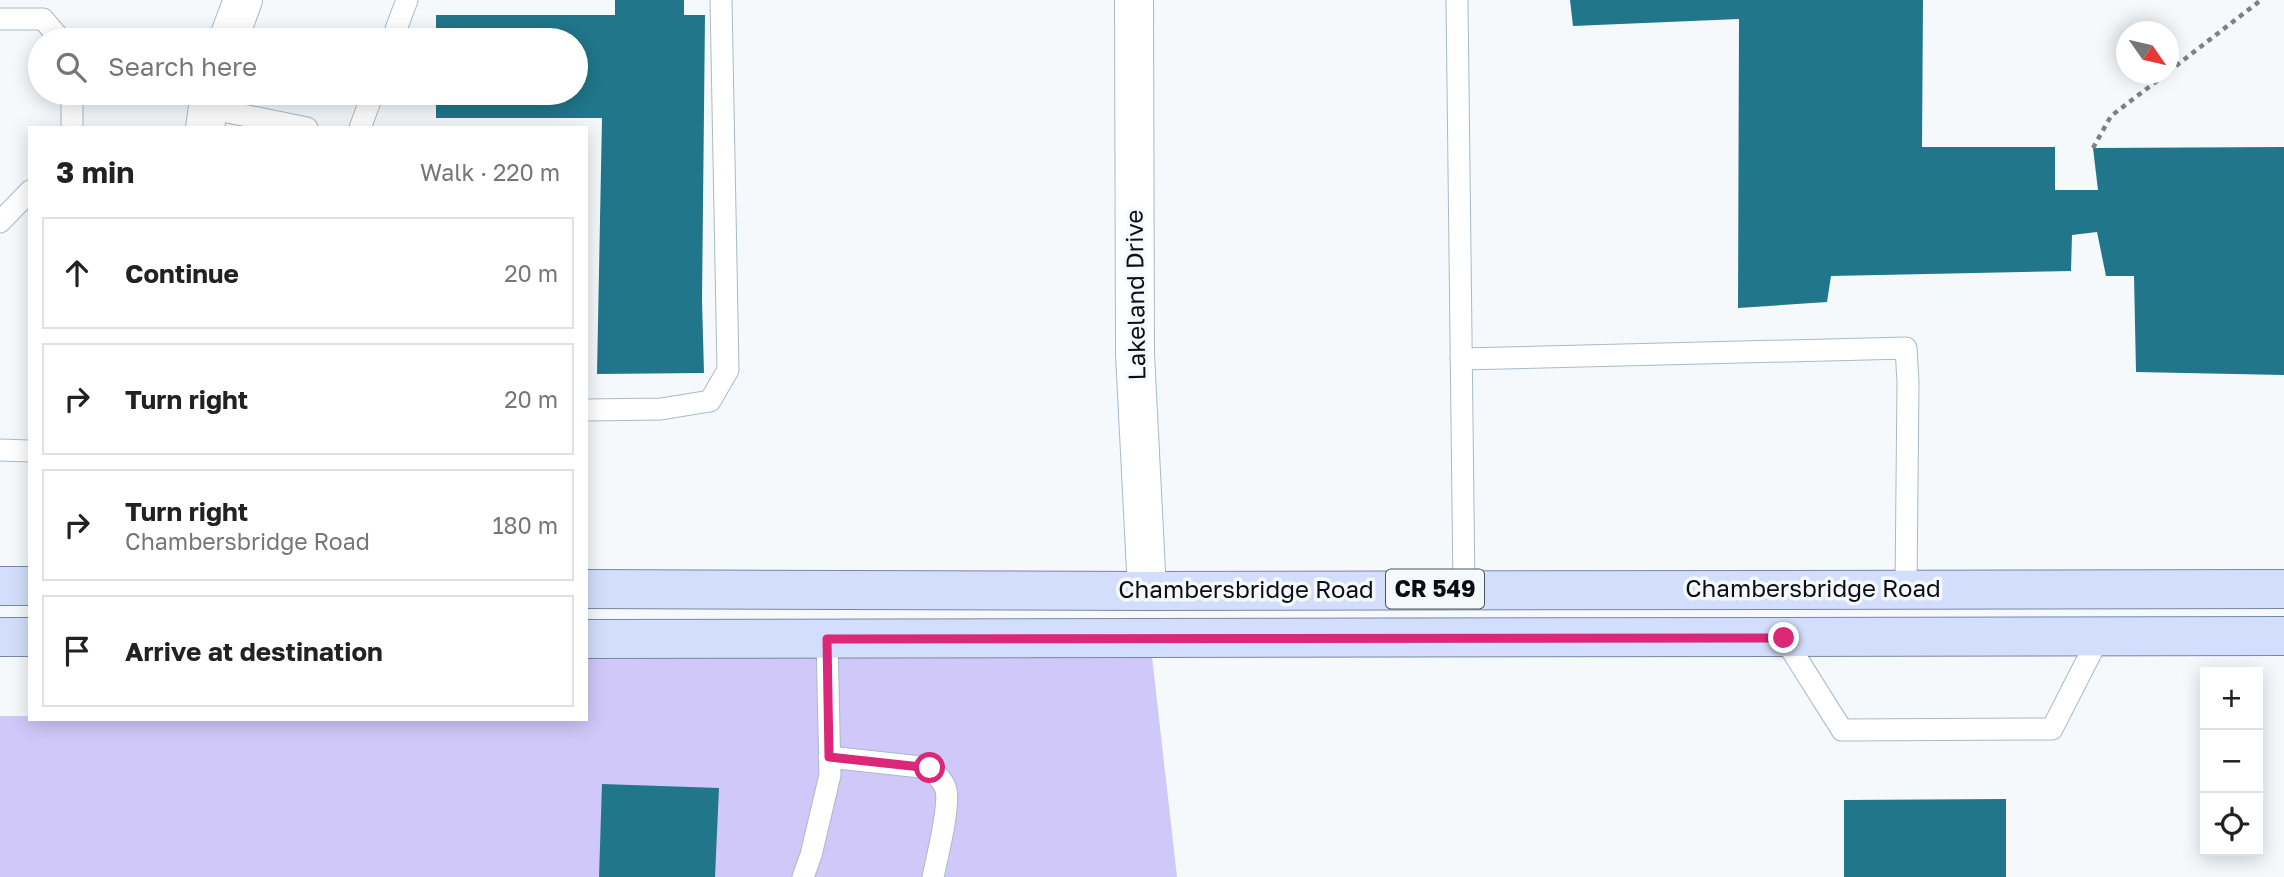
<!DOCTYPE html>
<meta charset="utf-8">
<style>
body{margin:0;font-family:"Golos Text",sans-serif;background:#f6f6f6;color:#222}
.controls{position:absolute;right:21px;bottom:21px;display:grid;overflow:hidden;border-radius:0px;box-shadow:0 4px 18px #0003}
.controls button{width:63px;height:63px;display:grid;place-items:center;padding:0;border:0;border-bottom:2px solid #e0e0e0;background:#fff;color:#222;font:35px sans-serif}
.compass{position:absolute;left:2116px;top:21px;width:63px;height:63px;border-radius:50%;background:#fff;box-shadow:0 4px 18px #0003;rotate:124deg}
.stop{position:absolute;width:21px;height:21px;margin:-16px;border:5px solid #db2777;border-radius:50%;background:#fff}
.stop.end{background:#db2777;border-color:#fff;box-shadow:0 2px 7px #0008}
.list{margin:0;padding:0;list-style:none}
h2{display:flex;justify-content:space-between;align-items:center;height:91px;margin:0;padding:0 28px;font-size:30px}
h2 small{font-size:23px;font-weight:400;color:#767676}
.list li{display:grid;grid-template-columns:46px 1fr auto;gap:21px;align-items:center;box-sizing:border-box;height:112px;margin:0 14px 14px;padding:0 14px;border:2px solid #e0e0e0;border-radius:0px}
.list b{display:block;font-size:26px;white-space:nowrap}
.list p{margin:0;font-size:23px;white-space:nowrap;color:#767676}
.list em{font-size:23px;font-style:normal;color:#767676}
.icon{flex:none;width:38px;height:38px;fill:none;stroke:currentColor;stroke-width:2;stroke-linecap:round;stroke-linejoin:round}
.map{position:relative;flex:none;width:2284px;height:877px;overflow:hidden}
.search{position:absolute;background:#fff;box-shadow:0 4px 18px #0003;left:28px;top:28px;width:560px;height:77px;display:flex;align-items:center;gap:18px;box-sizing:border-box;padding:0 24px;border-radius:38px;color:#767676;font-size:26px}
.panel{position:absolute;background:#fff;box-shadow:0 4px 18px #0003;left:28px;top:126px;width:560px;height:595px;border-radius:0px}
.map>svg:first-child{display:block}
</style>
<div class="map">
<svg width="2284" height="877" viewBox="0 0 2284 877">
<rect width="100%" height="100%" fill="#f5f9fc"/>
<path fill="#d0c8f8" d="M586 639H1150L1177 877H0V716H30V719H586Z"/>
<g fill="#21768b">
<path d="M615 0H684V15H705L702 300 704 373 597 374 602 118H436V93H576V40H436V15H615Z"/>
<path d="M1570 0H1923L1922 147H2055V190H2098L2093 148 2284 147V375L2136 372 2134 276H2106L2097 232 2072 235 2071 271 1831 276 1827 302 1738 308 1739 19 1573 26Z"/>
<path d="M602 784 719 788 715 877H599Z"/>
<path d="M2006 799V877H1844V800Z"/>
</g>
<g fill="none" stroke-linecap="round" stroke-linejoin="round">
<defs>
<g id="lane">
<path d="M1457 0 1464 589"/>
<path d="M0 19H43L61 40"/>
<path d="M392 40 407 0"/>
<path d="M208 108 307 128"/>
<path d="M72 128V93"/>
<path d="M360 128 373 93"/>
<path d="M0 222 30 191"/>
<path d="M1461 359 1906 348 1908 382 1906 589"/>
<path d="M586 410 661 409 710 401 728 370 721 0"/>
<path d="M0 450 30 451"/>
<path d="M1784 638 1842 730 2052 729 2099 637"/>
<path d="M829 757 930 768C936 774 944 781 946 790 950 806 937 858 933 877"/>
<path d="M803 877 811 855 830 775 827 639"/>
</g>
<g id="street">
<path d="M1134 0 1135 354 1147 591"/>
<path d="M228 40 243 0"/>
<path d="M205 128 210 93"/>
</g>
<g id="primary">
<path d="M0 586H30"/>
<path d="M586 589 1147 591 2284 589"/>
<path d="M0 637H30"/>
<path d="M586 639 2284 636"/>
</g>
</defs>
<use href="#lane" stroke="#a8bac8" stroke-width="23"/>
<use href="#street" stroke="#a8bac8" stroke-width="40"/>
<use href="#primary" stroke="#7887a8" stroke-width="40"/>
<g stroke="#7c8185" stroke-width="4.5" stroke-dasharray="5 5" stroke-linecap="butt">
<path d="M2168 72 2261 0"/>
<path d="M2093 148 2111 116 2166 74"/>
</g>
<use href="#lane" stroke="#fff" stroke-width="21"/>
<use href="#street" stroke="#fff" stroke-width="38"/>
<use href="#primary" stroke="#d2defb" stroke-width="38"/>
</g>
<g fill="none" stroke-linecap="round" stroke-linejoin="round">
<path stroke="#db2777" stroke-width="9" d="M930 768 829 757 827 639 1784 638"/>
</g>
<g text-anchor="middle" stroke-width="7" stroke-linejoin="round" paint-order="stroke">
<rect fill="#f5f9fc" stroke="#4f5459" stroke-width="2" x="1386" y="569.5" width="98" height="39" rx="5"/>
<g font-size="23" font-weight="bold" fill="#080e13">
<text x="1435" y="597">CR 549</text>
</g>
<g font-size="24" fill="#080e13" stroke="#f5f9fc">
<text transform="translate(1136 295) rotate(-91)" y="8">Lakeland Drive</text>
<text x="1813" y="597">Chambersbridge Road</text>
<text x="1246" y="598">Chambersbridge Road</text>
</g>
</g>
</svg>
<div class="controls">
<button>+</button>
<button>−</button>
<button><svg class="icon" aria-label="locate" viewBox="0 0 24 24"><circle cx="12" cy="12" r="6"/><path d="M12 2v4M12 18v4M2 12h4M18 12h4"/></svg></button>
</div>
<svg class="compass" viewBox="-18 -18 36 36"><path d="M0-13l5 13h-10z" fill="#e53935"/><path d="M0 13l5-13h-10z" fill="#767676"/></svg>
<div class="stop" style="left:930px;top:768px"></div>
<div class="stop end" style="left:1784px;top:638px"></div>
<div class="search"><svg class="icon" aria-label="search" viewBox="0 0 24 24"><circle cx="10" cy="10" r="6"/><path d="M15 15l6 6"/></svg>Search here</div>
<section class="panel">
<h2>3 min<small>Walk · 220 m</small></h2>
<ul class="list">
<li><svg class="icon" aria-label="ahead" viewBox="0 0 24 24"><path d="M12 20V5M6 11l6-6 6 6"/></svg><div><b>Continue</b></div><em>20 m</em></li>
<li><svg class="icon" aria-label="right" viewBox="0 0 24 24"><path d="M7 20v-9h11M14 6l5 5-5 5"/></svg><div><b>Turn right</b></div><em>20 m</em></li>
<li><svg class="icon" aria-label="right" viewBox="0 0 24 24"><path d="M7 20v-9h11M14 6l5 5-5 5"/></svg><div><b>Turn right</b><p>Chambersbridge Road</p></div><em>180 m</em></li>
<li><svg class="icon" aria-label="arrive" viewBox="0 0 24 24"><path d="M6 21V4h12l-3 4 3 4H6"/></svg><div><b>Arrive at destination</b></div></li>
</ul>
</section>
</div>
